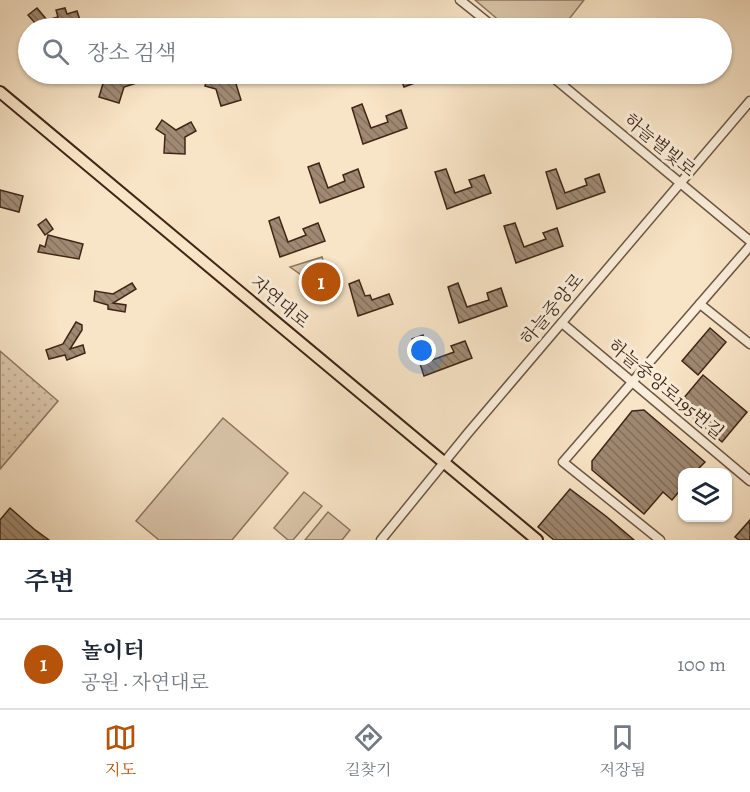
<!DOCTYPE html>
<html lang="ko">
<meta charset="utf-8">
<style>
body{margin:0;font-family:Alegreya,"Noto Serif KR",serif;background:#f6f6f7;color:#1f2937}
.controls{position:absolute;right:18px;bottom:18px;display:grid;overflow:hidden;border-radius:12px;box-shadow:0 2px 4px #0004}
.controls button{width:54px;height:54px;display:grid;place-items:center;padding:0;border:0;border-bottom:2px solid #e0e1e3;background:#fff;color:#1f2937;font:30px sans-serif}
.you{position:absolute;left:422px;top:351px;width:21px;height:21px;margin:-15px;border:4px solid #fff;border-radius:50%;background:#1a73e8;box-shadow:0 0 0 9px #1a73e833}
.badge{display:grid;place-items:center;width:39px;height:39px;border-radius:50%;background:#b45309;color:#fff;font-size:20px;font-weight:700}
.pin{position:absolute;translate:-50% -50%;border:3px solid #fff;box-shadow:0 2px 6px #0006}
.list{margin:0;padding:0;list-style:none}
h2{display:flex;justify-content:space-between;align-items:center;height:78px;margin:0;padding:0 24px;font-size:26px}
h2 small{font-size:20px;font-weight:400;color:#747a83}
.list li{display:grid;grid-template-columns:39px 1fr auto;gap:18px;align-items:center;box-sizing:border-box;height:90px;padding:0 24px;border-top:2px solid #e0e1e3}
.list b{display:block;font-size:22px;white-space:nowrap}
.list p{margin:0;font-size:20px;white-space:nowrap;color:#747a83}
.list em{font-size:20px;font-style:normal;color:#747a83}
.icon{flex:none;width:33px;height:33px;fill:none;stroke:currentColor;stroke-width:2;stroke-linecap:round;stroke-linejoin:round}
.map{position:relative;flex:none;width:750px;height:540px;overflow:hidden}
.search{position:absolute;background:#fff;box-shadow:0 2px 4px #0004;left:18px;right:18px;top:18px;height:66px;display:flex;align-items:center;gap:15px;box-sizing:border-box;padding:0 21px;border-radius:33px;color:#747a83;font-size:22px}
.sheet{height:168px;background:#fff}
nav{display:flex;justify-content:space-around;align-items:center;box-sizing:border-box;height:84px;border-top:2px solid #e0e1e3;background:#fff;font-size:16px;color:#747a83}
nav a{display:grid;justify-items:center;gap:3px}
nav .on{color:#b45309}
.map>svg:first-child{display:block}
</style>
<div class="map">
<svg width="750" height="540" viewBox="0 0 750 540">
<defs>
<pattern id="grass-dots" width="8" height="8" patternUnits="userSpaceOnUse" patternTransform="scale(1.5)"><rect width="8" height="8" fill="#d9c4a8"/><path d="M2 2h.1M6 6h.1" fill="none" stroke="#bba890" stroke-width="1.8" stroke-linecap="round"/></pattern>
<pattern id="building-back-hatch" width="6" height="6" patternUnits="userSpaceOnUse" patternTransform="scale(1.5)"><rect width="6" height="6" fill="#9f8972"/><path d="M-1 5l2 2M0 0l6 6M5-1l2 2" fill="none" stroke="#83705d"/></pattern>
</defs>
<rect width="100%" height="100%" fill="#f8e4c6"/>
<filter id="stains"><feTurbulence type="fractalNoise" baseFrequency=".00333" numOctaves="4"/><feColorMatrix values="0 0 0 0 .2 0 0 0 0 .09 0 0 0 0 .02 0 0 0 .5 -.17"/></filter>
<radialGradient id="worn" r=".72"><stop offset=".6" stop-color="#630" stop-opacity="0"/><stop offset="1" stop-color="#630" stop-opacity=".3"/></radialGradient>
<path fill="url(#grass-dots)" stroke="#8c7660" stroke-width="1.5" d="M0 351 58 401 0 469Z"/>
<g fill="#d9c4a8" stroke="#8c7660" stroke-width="1.5">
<path d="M475 0H584L562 28H508Z"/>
<path d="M322 257 334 298 290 267Z"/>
<path d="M223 418 288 473 232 540H159L136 521Z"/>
<path d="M304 492 322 506 293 540H288L274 528Z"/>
<path d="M328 512 350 530 342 540H305Z"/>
</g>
<g fill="url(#building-back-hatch)" stroke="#3f2717" stroke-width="1.5">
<path d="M37 8 47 20 58 17 56 10 65 8 67 14 77 11 81 23 62 28H34L36 24 28 15Z"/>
<path d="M98 74H113L116 76 148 74 149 79 124 87 119 103 99 97 104 80Z"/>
<path d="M231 74H245L236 84 241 100 221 106 216 89 205 86 208 76 225 80Z"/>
<path d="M399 74H439L404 87Z"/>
<path d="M362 104 371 128 388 122 386 116 401 110 407 128 363 144 352 108Z"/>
<path d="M162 120 176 130 191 122 196 131 185 137V154L164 153 165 135 156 129Z"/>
<path d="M319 163 328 188 345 181 343 175 358 169 364 187 320 203 308 167Z"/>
<path d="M446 169 455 193 472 187 469 180 484 175 491 193 447 209 435 172Z"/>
<path d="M556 169 565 193 587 185 585 179 599 174 605 192 557 209 546 172Z"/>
<path d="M0 190 23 196 19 212 0 207Z"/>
<path d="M279 217 288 242 306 235 303 229 318 223 325 241 280 257 269 221Z"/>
<path d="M46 219 53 229 45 235 38 225Z"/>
<path d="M515 223 524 247 546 239 543 233 557 228 563 246 516 263 504 226Z"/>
<path d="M48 235 83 244 79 259 38 252 40 245 45 247Z"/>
<path d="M359 280 365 296 370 295 372 300 389 294 393 304 358 316 349 284Z"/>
<path d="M132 283 136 289 113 303 126 305 125 312 108 309V305L94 301 95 291 113 294Z"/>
<path d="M458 283 467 307 489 300 487 293 501 288 507 306 459 323 448 287Z"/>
<path d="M76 322 82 325V330L70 349 83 345 85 353 67 360 65 355 49 359 46 350 63 344Z"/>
<path d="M710 328 726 342 698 375 682 361Z"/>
<path d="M423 335 432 360 454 352 451 346 465 341 472 358 424 376 412 339Z"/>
<path d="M703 375 747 412 722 442 678 405Z"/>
<path d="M644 410 705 462 695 472H682V488L672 500 663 492 644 514 592 470V461L632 411Z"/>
<path d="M570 489 607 517 634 540H554L538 527Z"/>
<path d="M10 508 34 529 49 540H0V520Z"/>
<path d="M750 520V540H739L735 537Z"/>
</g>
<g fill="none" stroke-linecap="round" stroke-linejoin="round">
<defs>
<g id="minor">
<path d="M460 0 495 28"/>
<path d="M549 74 750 241"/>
<path d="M700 304 750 344"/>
<path d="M562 323 750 481"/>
<path d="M381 540 468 433 750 101"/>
<path d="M660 540 563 462 750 246"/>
</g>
<path id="major" d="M0 92 537 540"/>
</defs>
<use href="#minor" stroke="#6d5643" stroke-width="11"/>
<use href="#major" stroke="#3f2717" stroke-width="14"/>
<use href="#minor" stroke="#faedda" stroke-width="8"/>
<use href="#major" stroke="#f8e4c6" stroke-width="10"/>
</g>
<g text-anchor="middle" stroke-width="6" stroke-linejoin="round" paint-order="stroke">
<g font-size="18" fill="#3f2717" stroke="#faedda">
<text transform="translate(660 145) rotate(40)" y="6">하늘별빛로</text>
<text transform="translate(280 302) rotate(40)" y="6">자연대로</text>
<text transform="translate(552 309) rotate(-50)" y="6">하늘중앙로</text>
<text transform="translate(666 389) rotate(40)" y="6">하늘중앙로195번길</text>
</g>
</g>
<rect width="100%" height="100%" filter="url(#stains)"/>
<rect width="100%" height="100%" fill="url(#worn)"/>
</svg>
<div class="controls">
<button><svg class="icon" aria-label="layers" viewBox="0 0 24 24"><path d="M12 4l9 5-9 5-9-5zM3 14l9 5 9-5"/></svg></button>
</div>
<div class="you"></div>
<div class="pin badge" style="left:321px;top:282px">1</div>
<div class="search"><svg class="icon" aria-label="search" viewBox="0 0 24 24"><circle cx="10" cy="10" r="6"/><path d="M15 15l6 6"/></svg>장소 검색</div>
</div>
<section class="sheet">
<h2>주변<small></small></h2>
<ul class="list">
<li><span class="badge">1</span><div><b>놀이터</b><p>공원 · 자연대로</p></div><em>100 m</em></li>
</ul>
</section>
<nav>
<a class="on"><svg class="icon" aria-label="map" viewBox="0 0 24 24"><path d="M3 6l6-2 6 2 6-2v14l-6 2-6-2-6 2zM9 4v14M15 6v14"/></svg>지도</a>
<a><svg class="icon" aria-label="directions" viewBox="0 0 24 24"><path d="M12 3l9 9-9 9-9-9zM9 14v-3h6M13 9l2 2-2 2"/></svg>길찾기</a>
<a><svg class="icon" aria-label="saved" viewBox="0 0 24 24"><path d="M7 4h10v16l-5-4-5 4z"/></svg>저장됨</a>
</nav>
